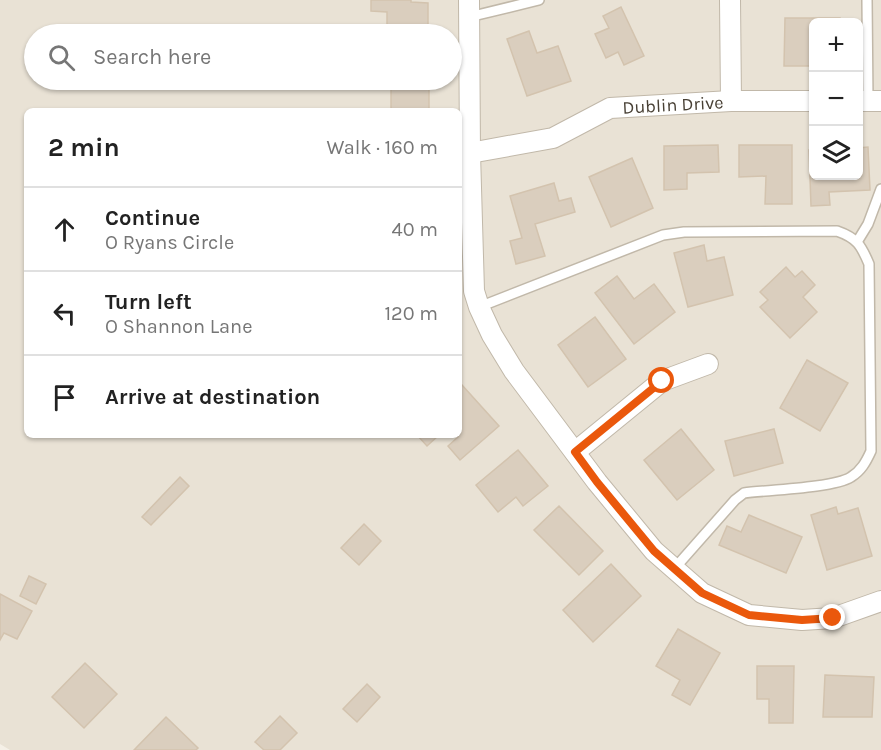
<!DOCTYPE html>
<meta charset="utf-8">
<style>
body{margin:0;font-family:Karla,sans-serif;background:#f6f6f6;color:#222}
.controls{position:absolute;right:18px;top:18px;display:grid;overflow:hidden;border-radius:9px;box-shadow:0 2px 4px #0004}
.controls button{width:54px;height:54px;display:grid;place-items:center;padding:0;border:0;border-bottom:2px solid #e0e0e0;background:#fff;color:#222;font:30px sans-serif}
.stop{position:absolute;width:18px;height:18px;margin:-14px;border:4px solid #ea580c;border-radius:50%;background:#fff}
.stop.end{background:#ea580c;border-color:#fff;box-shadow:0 2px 6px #0008}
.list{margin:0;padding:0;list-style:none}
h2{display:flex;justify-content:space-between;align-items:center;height:78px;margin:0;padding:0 24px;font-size:26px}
h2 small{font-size:20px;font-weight:400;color:#767676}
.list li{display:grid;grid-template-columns:39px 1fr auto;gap:18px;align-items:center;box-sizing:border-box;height:84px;padding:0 24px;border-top:2px solid #e0e0e0}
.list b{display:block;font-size:22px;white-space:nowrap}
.list p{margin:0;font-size:20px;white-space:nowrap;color:#767676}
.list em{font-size:20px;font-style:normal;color:#767676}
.icon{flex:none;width:33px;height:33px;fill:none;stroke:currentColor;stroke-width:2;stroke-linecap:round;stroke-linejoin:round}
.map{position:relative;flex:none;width:881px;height:750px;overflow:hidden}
.search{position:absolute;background:#fff;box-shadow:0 2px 4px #0004;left:24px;top:24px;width:438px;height:66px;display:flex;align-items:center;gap:15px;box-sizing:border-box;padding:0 21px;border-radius:33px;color:#767676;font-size:22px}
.panel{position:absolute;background:#fff;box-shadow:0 2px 4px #0004;left:24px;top:108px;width:438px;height:330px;border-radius:9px}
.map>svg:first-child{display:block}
</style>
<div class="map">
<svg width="881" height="750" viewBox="0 0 881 750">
<rect width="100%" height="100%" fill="#f5f0e7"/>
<path fill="#e9e2d5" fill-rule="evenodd" d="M0 0H881V750H10L0 744ZM814 22H858V176H814ZM34 34H452V80H34ZM27 111H459V435H27Z"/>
<g fill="#dacebe" stroke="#d3c3ae" stroke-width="1.5">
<path d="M371 0H411V2L428 3V34H387V12L371 11Z"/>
<path d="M621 7 644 56 624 65 618 52 606 58 595 34 609 28 603 16Z"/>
<path d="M785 18H840V22H814V66H784Z"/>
<path d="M529 31 537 53 558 46 571 81 527 96 507 39Z"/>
<path d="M377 80H422V81H429V111H391V86H377Z"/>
<path d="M718 145 719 172 687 173V189L664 190V146Z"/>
<path d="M739 145H792V204H765L766 176 739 177Z"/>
<path d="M868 147 870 190 829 192 830 205 811 206 809 150H814V176H858V148Z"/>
<path d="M632 158 653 208 611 227 589 177Z"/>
<path d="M554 183 559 201 571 198 575 212 535 224 545 256 516 264 510 241 522 238 510 196Z"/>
<path d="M704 245 707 261 724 257 733 295 688 307 674 253Z"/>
<path d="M786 267 795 277 802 271 815 285 803 297 817 312 790 338 760 307 768 300 760 292Z"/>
<path d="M617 276 634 299 654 284 675 312 634 344 595 293Z"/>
<path d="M595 317 626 359 588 387 558 345Z"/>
<path d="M807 360 848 383 820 431 780 408Z"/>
<path d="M462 385 499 426 460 460 448 446 458 437 456 435H459V389Z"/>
<path d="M681 429 714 470 677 500 644 460Z"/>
<path d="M774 429 783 463 734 476 725 441Z"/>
<path d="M417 435H439L427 446Z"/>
<path d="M518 450 548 486 523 506 516 497 498 512 476 485Z"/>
<path d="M180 477 189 486 151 525 142 517Z"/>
<path d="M559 506 603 551 579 575 534 530Z"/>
<path d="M836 507 838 514 858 508 872 556 827 570 811 515Z"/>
<path d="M749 515 802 537 786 573 719 545 727 526 741 532Z"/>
<path d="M364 524 381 541 359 565 341 548Z"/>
<path d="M611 564 641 596 593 642 563 610Z"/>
<path d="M29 576 46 584 36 604 20 596Z"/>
<path d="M0 594 32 611 17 639 4 633 0 640Z"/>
<path d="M678 629 720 653 690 705 672 695 680 680 656 666Z"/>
<path d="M85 663 117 694 84 728 52 697Z"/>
<path d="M757 666H794L793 723H769V699H757Z"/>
<path d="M825 675 874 677 872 717H823Z"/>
<path d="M367 684 380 697 357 722 343 709Z"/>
<path d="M280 716 297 733 280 750H264L255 742Z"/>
<path d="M166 717 198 748 196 750H134Z"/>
</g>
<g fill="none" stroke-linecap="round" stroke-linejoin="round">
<defs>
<g id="service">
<path d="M867 0 868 101"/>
<path d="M469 17 539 0"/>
<path d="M857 242 868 224 881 189"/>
<path d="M479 307 663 235 684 232 837 231C857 238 861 245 869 264L871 451C866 462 861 471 851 477 834 488 767 490 744 493L735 500 674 569"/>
</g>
<g id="minor">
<path d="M469 0 470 153 474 291 479 307 492 335 514 371 597 482 654 551 702 593 749 615 802 620 833 618 881 601"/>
<path d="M730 0 731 101"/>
<path d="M858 101H881"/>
<path d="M470 153 553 138 610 108 731 101H814"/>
<path d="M575 452 662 381 708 364"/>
</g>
</defs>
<use href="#service" stroke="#c1b8a9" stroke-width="12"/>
<use href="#minor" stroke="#c1b8a9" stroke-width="22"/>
<use href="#service" stroke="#fff" stroke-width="9"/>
<use href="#minor" stroke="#fff" stroke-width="20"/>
</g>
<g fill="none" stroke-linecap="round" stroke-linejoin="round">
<path stroke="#ea580c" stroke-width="8" d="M662 381 575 452 597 482 654 551 702 593 749 615 802 620 833 618"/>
</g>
<g text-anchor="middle" stroke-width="4.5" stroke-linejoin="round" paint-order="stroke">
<g font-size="18" fill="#484035" stroke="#fff">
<text transform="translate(673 105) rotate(-3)" y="6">Dublin Drive</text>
</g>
</g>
</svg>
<div class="controls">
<button>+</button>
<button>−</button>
<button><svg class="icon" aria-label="layers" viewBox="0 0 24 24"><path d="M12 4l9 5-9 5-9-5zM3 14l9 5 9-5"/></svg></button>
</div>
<div class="stop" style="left:662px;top:381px"></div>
<div class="stop end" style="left:833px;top:618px"></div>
<div class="search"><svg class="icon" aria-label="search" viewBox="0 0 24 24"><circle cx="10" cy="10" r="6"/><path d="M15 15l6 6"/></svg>Search here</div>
<section class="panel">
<h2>2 min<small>Walk · 160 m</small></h2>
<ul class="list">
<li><svg class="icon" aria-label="ahead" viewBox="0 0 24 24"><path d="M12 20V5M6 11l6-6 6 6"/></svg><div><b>Continue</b><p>O Ryans Circle</p></div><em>40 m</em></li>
<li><svg class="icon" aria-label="left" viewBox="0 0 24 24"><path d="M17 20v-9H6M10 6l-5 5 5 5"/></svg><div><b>Turn left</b><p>O Shannon Lane</p></div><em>120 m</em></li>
<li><svg class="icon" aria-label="arrive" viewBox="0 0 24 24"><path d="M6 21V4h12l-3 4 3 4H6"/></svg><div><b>Arrive at destination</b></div></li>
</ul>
</section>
</div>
